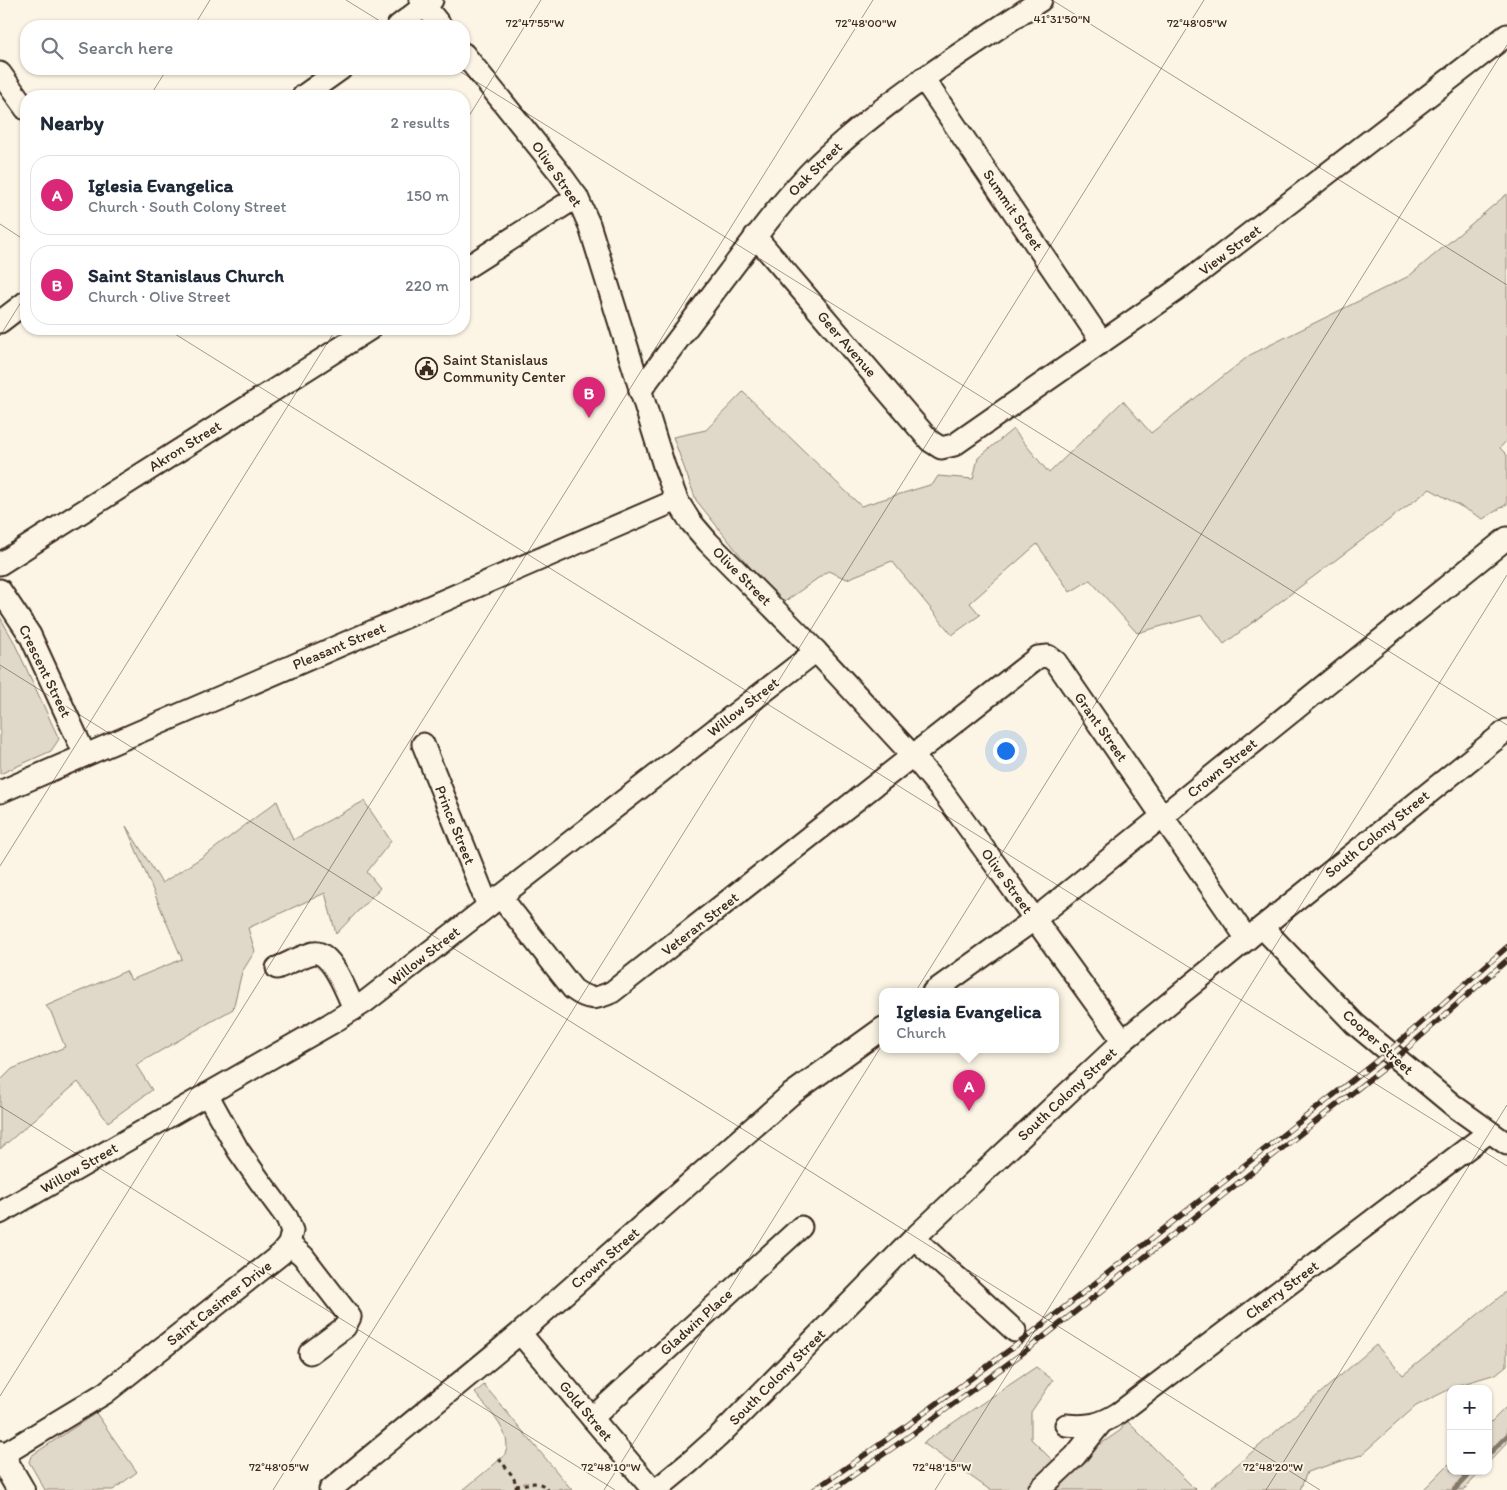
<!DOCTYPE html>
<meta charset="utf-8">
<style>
body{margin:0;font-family:Itim,sans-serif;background:#f6f6f7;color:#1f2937}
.controls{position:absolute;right:15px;bottom:15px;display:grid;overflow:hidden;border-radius:10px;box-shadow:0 1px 4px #0004}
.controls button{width:45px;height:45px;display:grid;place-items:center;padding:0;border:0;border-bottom:1px solid #e0e1e3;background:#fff;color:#1f2937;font:25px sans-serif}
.you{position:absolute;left:1005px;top:750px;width:18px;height:18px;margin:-12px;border:4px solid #fff;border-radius:50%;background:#1a73e8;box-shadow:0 0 0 8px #1a73e833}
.badge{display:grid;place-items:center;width:32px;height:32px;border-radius:50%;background:#db2777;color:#fff;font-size:16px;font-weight:700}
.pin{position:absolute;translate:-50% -41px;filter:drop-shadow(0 1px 2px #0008)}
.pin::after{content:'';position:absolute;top:26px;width:18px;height:15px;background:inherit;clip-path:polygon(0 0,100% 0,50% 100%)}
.popup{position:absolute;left:879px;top:988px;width:180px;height:65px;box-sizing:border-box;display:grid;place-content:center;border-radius:10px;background:#fff;filter:drop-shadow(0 1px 4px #0005);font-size:16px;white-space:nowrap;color:#747a83}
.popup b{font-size:19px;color:#1f2937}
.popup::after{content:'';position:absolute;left:50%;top:100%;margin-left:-10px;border:10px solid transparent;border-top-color:#fff}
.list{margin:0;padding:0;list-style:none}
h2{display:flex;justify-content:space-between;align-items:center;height:65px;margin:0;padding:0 20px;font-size:21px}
h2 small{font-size:16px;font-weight:400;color:#747a83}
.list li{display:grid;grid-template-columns:32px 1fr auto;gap:15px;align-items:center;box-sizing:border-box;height:80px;margin:0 10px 10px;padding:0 10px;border:1px solid #e0e1e3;border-radius:20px}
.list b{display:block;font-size:19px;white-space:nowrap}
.list p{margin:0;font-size:16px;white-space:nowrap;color:#747a83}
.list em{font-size:16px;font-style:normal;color:#747a83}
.icon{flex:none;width:28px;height:28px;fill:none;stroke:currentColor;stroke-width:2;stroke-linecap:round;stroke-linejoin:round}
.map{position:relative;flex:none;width:1507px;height:1490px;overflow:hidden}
.search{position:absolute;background:#fff;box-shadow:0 1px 4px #0004;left:20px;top:20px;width:450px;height:55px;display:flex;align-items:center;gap:12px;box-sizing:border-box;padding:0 18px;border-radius:20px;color:#747a83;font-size:19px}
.panel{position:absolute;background:#fff;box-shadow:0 1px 4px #0004;left:20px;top:90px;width:450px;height:245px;border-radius:20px}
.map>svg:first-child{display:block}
</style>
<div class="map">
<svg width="1507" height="1490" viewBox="0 0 1507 1490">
<rect width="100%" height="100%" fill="#fcf5e5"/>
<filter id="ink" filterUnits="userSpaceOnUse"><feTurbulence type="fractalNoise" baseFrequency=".02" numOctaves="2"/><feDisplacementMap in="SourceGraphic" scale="10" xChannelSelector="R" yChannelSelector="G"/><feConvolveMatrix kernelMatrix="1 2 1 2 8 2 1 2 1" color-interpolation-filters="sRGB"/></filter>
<g filter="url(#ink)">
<g fill="#e0d8c8" stroke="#8e8173">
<path d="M1507 194V440L1500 448 1507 455V504L1483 519 1430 489 1224 644 1202 615 1137 633 1090 580 1070 592 1037 544 970 603 980 615 952 635 892 561 847 579 828 571 780 605 696 500 673 437 706 430 743 392 861 506 933 484 938 476 973 479 978 458 1013 429 1049 473 1123 401 1151 433 1250 355 1409 276Z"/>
<path d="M0 617 13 640 59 739 51 751 0 774Z"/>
<path d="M277 801 293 840 364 801 391 841 367 872 380 888 336 934 325 893 248 928 255 951 242 972 233 1009 136 1065 152 1090 108 1122 78 1082 0 1149V1081L12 1069 65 1047 51 1012 46 1006 126 971 131 980 182 959 126 826 162 883 210 852Z"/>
<path d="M1507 1291V1365L1496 1374 1456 1386 1416 1406 1361 1455 1307 1472 1300 1490H1208L1376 1345 1403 1375Z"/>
<path d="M1036 1367 1053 1380 1031 1412V1439L1056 1464 1076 1461 1121 1430 1126 1420 1196 1490H990L923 1443Z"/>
<path d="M484 1385 572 1490H562L561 1488 556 1490H463L503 1457C518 1438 486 1407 475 1393Z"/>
<path d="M1507 1406V1443L1488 1463V1425Z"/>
<path d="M96 1413 137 1472 113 1490H45L29 1462 31 1456Z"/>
<path d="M1451 1462V1471H1481L1464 1490H1423Z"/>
</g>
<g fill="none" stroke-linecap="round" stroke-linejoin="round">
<g stroke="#85796b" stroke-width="5">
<path d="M1488 1455 1507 1436"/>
<path d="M1454 1490 1472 1471"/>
</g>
<defs>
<g id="minor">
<path d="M420 0 441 26"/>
<path d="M398 26 432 0"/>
<path d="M464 54 559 172 577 197 589 224 664 466 677 500 690 521 708 542 816 651 913 756 942 791 1123 1041"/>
<path d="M0 73 26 109"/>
<path d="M923 78 1102 342"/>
<path d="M303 96 341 69"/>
<path d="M755 236 930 441 941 448 954 445 1174 292 1507 35"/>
<path d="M464 269 577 197"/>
<path d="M0 322 26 302"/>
<path d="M640 391C669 351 699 312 729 272 757 235 785 197 818 164 885 100 964 51 1041 0"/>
<path d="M0 564 370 329"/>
<path d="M0 590 30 635 85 755"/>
<path d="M423 744 488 906"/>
<path d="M0 792 677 500"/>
<path d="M500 896 573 989C588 1000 595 1000 612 992L1038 657 1048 656 1056 662 1247 939"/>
<path d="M1262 927 1355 1024 1454 1106 1507 1144"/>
<path d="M277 968C285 965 306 954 314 953 331 950 348 995 354 1009"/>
<path d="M933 992 1035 919 1507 538"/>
<path d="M0 1213 330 1024 365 1002 816 651"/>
<path d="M914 1238 1015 1331"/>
<path d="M289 1244 303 1256 350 1317 345 1327 310 1353"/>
<path d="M520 1333 653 1490"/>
<path d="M592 1418 801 1227"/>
<path d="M1066 1425C1088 1427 1100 1425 1119 1413L1489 1132"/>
<path d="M1 1456 105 1393 281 1254 289 1244 292 1231 287 1218 259 1180 238 1150 207 1094"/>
<path d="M330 1490 520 1333 790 1095 883 1028"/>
<path d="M656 1490 690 1462 719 1436 914 1238 1123 1041 1262 927 1507 730"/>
<path d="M1039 1490 1075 1456 1101 1423"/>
</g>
<path id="major" d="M0 1454 21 1490"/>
</defs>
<use href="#minor" stroke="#3b2a1e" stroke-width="25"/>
<use href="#major" stroke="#3b2a1e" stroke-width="30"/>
<g stroke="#3b2a1e" stroke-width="3" stroke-dasharray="4 4" stroke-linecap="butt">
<path d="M499 1459C506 1468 518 1479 516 1490"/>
<path d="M516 1486C527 1484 541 1479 547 1490"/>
</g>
<use href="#minor" stroke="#fcf5e5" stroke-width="21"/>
<use href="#major" stroke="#fcf5e5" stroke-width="26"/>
<defs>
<g id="rail">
<path d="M814 1490 905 1427 1023 1340 1388 1052 1507 947"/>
<path d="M832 1490 911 1435 1032 1346 1395 1059 1507 960"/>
</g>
</defs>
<use href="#rail" stroke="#3b2a1e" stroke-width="5.5"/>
<use href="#rail" stroke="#fcf5e5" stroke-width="4" stroke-dasharray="11" stroke-linecap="butt"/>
</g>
</g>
<path fill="none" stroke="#3b2a1e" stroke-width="1" stroke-opacity="0.45" d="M346 0 388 26M1052 0 1507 285M194 26 210 0M456 69 1507 725M150 96 167 69M464 124 541 0M0 224 26 241M167 329 1507 1166M0 336 26 294M0 665 1320 1490M0 866 336 329M0 1106 615 1490M0 1396 873 0M273 1490 1204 0M604 1490 1507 45M935 1490 1507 575M1266 1490 1507 1105"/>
<defs>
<symbol id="civic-ring" viewBox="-11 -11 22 22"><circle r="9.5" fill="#fcf5e5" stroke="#3b2a1e" stroke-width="1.5"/><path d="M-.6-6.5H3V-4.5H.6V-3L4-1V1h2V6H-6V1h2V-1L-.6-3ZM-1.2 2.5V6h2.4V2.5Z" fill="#3b2a1e"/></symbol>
</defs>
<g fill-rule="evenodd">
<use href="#civic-ring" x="414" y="356" width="25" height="25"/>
</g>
<g text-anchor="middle" stroke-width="4" stroke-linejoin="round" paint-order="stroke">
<g font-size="15" fill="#3b2a1e" stroke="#fcf5e5">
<text transform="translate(815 169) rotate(-45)" y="5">Oak Street</text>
<text transform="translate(557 174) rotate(55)" y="5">Olive Street</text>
<text transform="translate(1013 210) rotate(56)" y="5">Summit Street</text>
<text transform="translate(1230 250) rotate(-37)" y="5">View Street</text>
<text transform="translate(847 344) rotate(49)" y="5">Geer Avenue</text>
<text transform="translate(185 446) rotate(-32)" y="5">Akron Street</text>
<text transform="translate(742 576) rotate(45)" y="5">Olive Street</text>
<text transform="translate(339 646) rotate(-23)" y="5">Pleasant Street</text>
<text transform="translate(45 671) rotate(64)" y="5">Crescent Street</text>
<text transform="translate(743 707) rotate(-38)" y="5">Willow Street</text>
<text transform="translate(1101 727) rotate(55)" y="5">Grant Street</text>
<text transform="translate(1222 768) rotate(-39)" y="5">Crown Street</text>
<text transform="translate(455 825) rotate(68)" y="5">Prince Street</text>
<text transform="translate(1377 834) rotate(-39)" y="5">South Colony Street</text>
<text transform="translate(1007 881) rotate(54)" y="5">Olive Street</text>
<text transform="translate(700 924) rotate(-38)" y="5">Veteran Street</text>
<text transform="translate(424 956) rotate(-38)" y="5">Willow Street</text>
<text transform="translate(1378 1042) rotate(42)" y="5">Cooper Street</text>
<text transform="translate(1067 1094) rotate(-43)" y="5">South Colony Street</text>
<text transform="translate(79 1168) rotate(-30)" y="5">Willow Street</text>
<text transform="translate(605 1258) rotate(-41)" y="5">Crown Street</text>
<text transform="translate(1282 1290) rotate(-37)" y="5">Cherry Street</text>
<text transform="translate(219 1303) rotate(-38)" y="5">Saint Casimer Drive</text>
<text transform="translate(696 1322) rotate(-42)" y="5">Gladwin Place</text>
<text transform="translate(777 1377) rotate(-45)" y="5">South Colony Street</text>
<text transform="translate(586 1411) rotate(50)" y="5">Gold Street</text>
</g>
<g font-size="15" fill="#3b2a1e" stroke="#fcf5e5" text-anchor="start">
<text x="443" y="365">Saint Stanislaus<tspan x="443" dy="17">Community Center</tspan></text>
</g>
</g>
<g font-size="12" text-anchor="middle" fill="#3b2a1e" stroke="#fcf5e5" stroke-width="4" stroke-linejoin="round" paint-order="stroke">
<text x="1062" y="23">41°31'50"N</text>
<text x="535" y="27">72°47'55"W</text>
<text x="866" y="27">72°48'00"W</text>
<text x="1197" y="27">72°48'05"W</text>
<text x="279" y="1471">72°48'05"W</text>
<text x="611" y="1471">72°48'10"W</text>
<text x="942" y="1471">72°48'15"W</text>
<text x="1273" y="1471">72°48'20"W</text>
</g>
</svg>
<div class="controls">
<button>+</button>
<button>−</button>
</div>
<div class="you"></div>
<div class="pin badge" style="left:969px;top:1111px">A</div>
<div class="popup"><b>Iglesia Evangelica</b>Church</div>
<div class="pin badge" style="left:589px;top:418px">B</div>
<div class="search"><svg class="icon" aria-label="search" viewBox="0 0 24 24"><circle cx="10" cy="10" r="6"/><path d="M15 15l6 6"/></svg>Search here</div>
<section class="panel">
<h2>Nearby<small>2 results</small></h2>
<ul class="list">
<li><span class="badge">A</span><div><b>Iglesia Evangelica</b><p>Church · South Colony Street</p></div><em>150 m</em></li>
<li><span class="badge">B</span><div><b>Saint Stanislaus Church</b><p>Church · Olive Street</p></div><em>220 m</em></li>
</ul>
</section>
</div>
